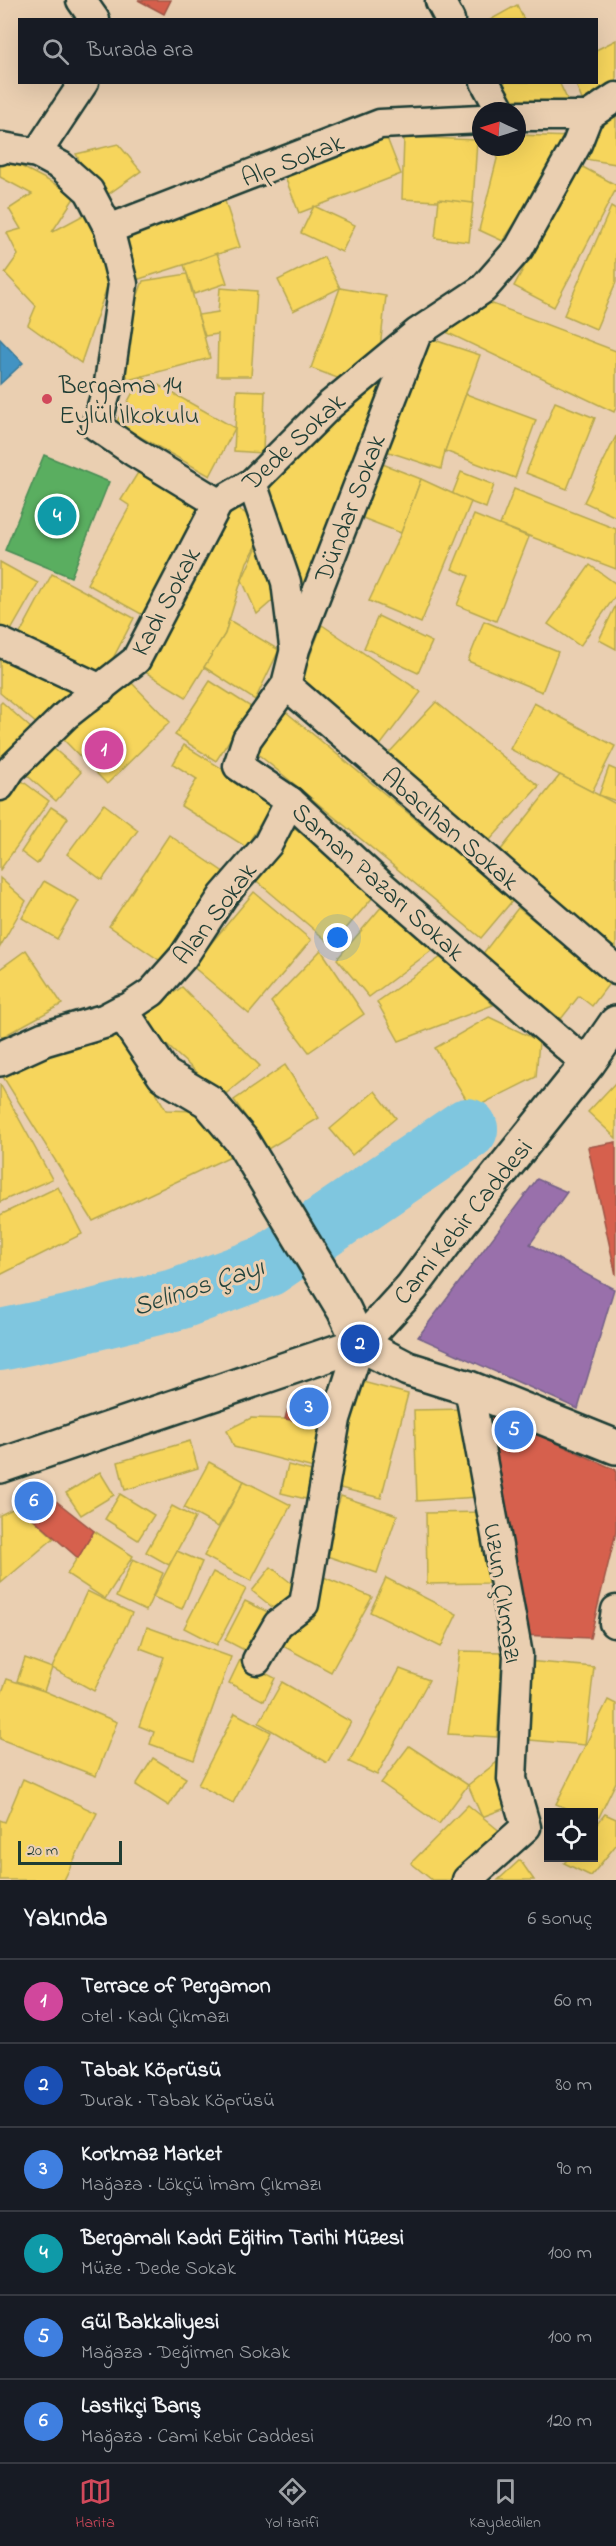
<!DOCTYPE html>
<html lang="tr">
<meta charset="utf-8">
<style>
body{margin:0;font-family:"Indie Flower",sans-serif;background:#20242c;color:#f1f3f6}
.controls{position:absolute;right:18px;bottom:18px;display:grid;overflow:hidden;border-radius:0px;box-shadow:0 6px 24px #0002}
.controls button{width:54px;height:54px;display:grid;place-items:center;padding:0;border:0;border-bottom:2px solid #363941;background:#171b24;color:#f1f3f6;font:30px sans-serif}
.compass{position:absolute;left:472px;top:102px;width:54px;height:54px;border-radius:50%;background:#171b24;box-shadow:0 6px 24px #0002;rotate:274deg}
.scale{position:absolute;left:18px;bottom:15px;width:104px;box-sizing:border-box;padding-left:6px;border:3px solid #1f3d34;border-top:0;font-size:16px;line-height:21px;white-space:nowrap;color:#1f3d34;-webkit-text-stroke:4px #eacfb1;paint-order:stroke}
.you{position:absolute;left:338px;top:938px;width:21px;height:21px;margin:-15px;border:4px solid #fff;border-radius:50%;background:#1a73e8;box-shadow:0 0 0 9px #1a73e833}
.badge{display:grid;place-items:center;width:39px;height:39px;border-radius:50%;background:#d1495b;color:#fff;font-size:20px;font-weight:700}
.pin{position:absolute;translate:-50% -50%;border:3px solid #fff;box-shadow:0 2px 6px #0006}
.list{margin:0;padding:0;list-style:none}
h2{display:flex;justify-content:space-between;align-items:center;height:78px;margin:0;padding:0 24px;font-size:26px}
h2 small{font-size:20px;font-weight:400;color:#9ea1a6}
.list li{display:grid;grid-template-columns:39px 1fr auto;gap:18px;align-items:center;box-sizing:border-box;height:84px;padding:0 24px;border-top:2px solid #363941}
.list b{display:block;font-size:22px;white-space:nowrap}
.list p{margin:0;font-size:20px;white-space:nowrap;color:#9ea1a6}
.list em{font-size:20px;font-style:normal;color:#9ea1a6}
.icon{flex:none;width:33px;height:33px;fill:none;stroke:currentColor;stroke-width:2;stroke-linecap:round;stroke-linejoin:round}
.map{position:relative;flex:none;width:616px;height:1880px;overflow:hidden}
.search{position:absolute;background:#171b24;box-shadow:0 6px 24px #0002;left:18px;right:18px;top:18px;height:66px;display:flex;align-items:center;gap:15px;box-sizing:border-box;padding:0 21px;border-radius:0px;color:#9ea1a6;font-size:22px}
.sheet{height:582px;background:#171b24}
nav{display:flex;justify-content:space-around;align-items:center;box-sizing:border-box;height:84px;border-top:2px solid #363941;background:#171b24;font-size:16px;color:#9ea1a6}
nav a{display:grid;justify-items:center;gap:3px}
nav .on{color:#d1495b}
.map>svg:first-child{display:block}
</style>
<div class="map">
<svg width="616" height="1880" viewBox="0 0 616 1880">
<rect width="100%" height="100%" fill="#eacfb1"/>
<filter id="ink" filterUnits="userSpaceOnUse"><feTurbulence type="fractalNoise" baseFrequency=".0167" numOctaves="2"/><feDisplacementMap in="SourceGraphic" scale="12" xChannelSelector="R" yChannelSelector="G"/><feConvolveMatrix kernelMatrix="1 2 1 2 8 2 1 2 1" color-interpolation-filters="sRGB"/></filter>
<g filter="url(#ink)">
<g fill="#f6d55c" stroke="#b6a750" stroke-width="1.5">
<path d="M517 5 524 20H490Z"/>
<path d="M616 40V82L582 100 575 82H596V50Z"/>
<path d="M493 82H559L568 101 503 105Z"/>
<path d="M616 110V164L585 159 600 119Z"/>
<path d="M385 133 401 174 299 213 283 172Z"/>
<path d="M517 135 572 137 503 241 479 230 500 147H517Z"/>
<path d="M404 137 477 140 473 203 402 199Z"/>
<path d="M118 144 141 171 107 195 87 174 76 154Z"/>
<path d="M3 157 76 195 52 232 89 212 110 278 81 363 28 325 36 306 5 273 18 255 7 233 21 229 9 209 32 194 0 177V159Z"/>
<path d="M579 165 616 185V189L554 307 514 286Z"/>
<path d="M224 198 240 247 133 281 117 232Z"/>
<path d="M439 199 473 203 469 242 435 238Z"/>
<path d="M314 206 355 225 342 252 301 233Z"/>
<path d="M611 207 616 210V282L596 329 564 315Z"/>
<path d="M217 253 227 283 194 294 184 265Z"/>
<path d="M324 257 340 288 293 311 278 280Z"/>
<path d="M187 274 210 358 128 380 120 345 143 281Z"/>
<path d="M220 288 257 291 251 376H217L218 334 205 336 198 315 218 312Z"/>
<path d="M340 288 386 296 380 348 345 381 311 368Z"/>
<path d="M490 303 616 351V407L614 412 446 332Z"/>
<path d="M425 337 480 355 445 451 441 469 386 451Z"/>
<path d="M405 354 305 590 293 588 264 504 276 474Z"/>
<path d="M142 376 235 428 210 476 116 423Z"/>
<path d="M237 390 265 391 263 453 234 451Z"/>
<path d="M466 394 536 420 515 478 445 451Z"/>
<path d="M555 402 595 418 567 489 526 473Z"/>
<path d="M616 436V517L584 502Z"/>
<path d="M380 463 421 479 401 533 360 517Z"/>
<path d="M139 471 202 508 143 615 87 584 130 506 121 500Z"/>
<path d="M461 472 494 485 486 508 452 495Z"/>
<path d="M421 479 471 502 421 623 369 601 401 533Z"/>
<path d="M514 489 616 529V569L500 525Z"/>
<path d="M227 503 247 514 259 542 247 562 225 634 186 697 145 672 185 581Z"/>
<path d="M474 515 529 537 496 621 457 605 469 576 452 569Z"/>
<path d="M259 542 280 594 257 614 242 580Z"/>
<path d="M0 562 38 583 10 632 0 627Z"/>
<path d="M590 565 616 584V595L580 646 548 624Z"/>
<path d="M52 574 134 618 98 687 15 643Z"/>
<path d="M616 605V649L599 640Z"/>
<path d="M378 616 432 642 418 673 364 648Z"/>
<path d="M229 620 279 650 255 700 204 667 225 634Z"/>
<path d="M484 621 558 652 542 692 468 661Z"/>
<path d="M322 625 421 692 379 747 301 679Z"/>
<path d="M0 655 79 690 37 724 0 693Z"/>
<path d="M125 676 170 722 107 784 62 738Z"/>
<path d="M210 681 251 707 216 761 175 735Z"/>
<path d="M2 702 33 730 0 764V704Z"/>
<path d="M436 702 539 786 490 840 387 755Z"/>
<path d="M534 703 615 746 592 792 510 749Z"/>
<path d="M286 712 513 900 481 938 254 751Z"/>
<path d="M45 741 81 772 56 801 21 770Z"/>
<path d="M184 745 274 801 246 847 181 806 197 779 173 764Z"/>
<path d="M609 767 616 770V801L599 795Z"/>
<path d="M14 775 49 801 0 870V795Z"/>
<path d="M560 775 616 804V951L500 851Z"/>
<path d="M104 804 138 830 102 880 67 854Z"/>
<path d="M51 807 68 818 37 864 21 852Z"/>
<path d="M295 828 374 896 332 945 252 877Z"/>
<path d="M169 835 225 873 165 964 109 926Z"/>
<path d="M0 878 26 901 0 947Z"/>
<path d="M44 881 79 901 57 939 22 918Z"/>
<path d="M254 892 311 940 249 1014 192 966Z"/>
<path d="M383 905 435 948 369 997 337 959Z"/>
<path d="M518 908 611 981 592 1006 579 996 561 1019 481 956Z"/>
<path d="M26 950 62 1004 2 1037 0 1035V969Z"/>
<path d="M321 950 364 1014 309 1052 271 1002Z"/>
<path d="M444 955 493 1005 399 1041 377 1002Z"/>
<path d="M182 987 260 1066 223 1096 138 1019Z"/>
<path d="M489 1017 539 1041 536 1077 472 1109 435 1048Z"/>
<path d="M118 1028 166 1110 196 1111 235 1154 93 1221 0 1072Z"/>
<path d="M285 1065 319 1118 268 1149 234 1100Z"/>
<path d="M615 1083 616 1084V1138L588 1112Z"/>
<path d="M0 1084 52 1179 0 1202Z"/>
<path d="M375 1091 396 1118 352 1155 330 1129Z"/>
<path d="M58 1187 82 1234 0 1275V1215Z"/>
<path d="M359 1381 408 1394 381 1498 332 1486Z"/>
<path d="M466 1409 478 1497 417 1501 414 1410Z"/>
<path d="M251 1418 285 1419 328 1426 321 1470 234 1447 227 1430Z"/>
<path d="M190 1441 198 1468 125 1490 118 1462Z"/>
<path d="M209 1462 244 1481 218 1527 184 1508Z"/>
<path d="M288 1465 320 1473 314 1501 281 1493Z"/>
<path d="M100 1472 114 1495 81 1515 66 1493Z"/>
<path d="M244 1481 291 1505 251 1581 204 1556Z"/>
<path d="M120 1494 154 1515 138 1540 105 1519Z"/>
<path d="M341 1496 397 1515 377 1573 321 1554Z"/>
<path d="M19 1506 54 1538 1 1583 0 1515Z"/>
<path d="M172 1506 195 1518 169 1565 146 1552Z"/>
<path d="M487 1512 488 1583 427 1584 426 1513Z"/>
<path d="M94 1531 133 1556 105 1599 67 1574Z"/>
<path d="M177 1551 202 1562 182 1609 153 1597Z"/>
<path d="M133 1559 163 1573 146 1611 116 1597Z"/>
<path d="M271 1567 300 1590 281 1614 252 1591Z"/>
<path d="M213 1572 246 1589 217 1645 184 1628Z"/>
<path d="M321 1576 372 1597 331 1672 283 1646 297 1620 314 1618 316 1594Z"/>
<path d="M386 1578 457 1614 441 1647 370 1612Z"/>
<path d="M87 1591 132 1613 94 1691 52 1668Z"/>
<path d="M245 1601 272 1614 252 1654 225 1640Z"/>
<path d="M147 1627 231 1657 194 1760 150 1744 154 1732 139 1726 164 1657 140 1648Z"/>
<path d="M460 1651 503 1652 497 1737 448 1734Z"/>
<path d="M25 1658 52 1668 44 1691 17 1681Z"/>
<path d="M240 1660 275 1678 264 1701 229 1683Z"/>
<path d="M526 1661 594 1667 585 1745 519 1739Z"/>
<path d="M400 1669 429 1680 377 1775 349 1762Z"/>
<path d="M7 1679 44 1691 117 1722 96 1776 0 1739V1697Z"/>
<path d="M282 1682 351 1722 327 1763 259 1723Z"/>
<path d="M608 1700 616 1704V1782L596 1823 594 1822V1812H574L556 1804Z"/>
<path d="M235 1713 271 1732 233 1803 198 1785Z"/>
<path d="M409 1746 468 1785 439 1824 381 1783Z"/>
<path d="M153 1758 186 1778 169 1806 136 1785Z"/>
<path d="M501 1759 508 1807 482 1817 468 1785Z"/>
<path d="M23 1779 97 1813 64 1880H0V1820L5 1822Z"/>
<path d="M468 1805 502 1833 454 1880H432L411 1863Z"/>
<path d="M605 1814 616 1819V1845L591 1876 564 1863 569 1858H594V1828Z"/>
<path d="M520 1860 534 1880H498Z"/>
</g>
<g fill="#d6604d" stroke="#9f5646" stroke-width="1.5">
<path d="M138 0H171L164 14Z"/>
<path d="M616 1142V1275L588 1147Z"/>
<path d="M290 1400 331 1405 328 1426 285 1419Z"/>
<path d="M483 1410 616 1470V1532L590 1638 521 1635Z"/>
<path d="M37 1486 94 1531 78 1558 19 1506Z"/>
</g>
<path fill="#9970ab" stroke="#746187" stroke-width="1.5" d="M537 1179 567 1192 530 1244 614 1289 578 1409 418 1337Z"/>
<path fill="#4393c3" stroke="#387998" stroke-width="1.5" d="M0 339 23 363 0 384Z"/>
<path fill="#5aae61" stroke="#488c54" stroke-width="1.5" d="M44 455 109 482 71 577 5 550Z"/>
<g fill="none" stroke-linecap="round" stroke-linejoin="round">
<path stroke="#7fc6df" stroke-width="62" d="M0 1340 68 1326 178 1299 267 1266 467 1129"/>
<defs>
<g id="minor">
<path d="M81 0 95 20"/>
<path d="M440 1 450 20"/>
<path d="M485 82 501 111"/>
<path d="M517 116H588"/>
<path d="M0 150 3 147 37 153 61 166 89 191 109 229 123 284 109 383 96 426 134 452 218 503 252 483 330 405 417 333 483 289 519 248 577 144 588 116 616 97"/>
<path d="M37 153 84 82"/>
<path d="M109 229 380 124 481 119"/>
<path d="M416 336 295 649 286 685 247 739 238 766 290 801 380 884 571 1050 589 1062"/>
<path d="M252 483 286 582 294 646"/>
<path d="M0 642 101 689"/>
<path d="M286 685 616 970"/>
<path d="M0 786 11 769 66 715 136 660 218 503"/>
<path d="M122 1012 152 992 183 957 223 896 268 844 290 801"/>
<path d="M614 1623 616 1610"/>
<path d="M257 1660 278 1624 304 1604 336 1419 360 1344"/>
<path d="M467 1880 526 1827 512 1779 518 1655 469 1388"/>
</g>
<g id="secondary">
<path d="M0 1059 44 1039 105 1021 122 1012 164 1075 208 1101 242 1141 344 1310 360 1344 408 1369 469 1388 616 1447"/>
<path d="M0 1466 360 1344 412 1287 456 1228 589 1062 616 1023"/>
</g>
</defs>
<use href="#minor" stroke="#1f3d34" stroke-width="33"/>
<use href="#secondary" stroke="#1f3d34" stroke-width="38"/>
<use href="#minor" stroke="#eacfb1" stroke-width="28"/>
<use href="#secondary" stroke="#eacfb1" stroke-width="33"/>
</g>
</g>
<circle fill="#d1495b" stroke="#eacfb1" stroke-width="2" cx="47" cy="399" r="6"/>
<g text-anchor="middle" stroke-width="6" stroke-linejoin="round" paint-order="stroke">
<g font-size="26" fill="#1f3d34" stroke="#eacfb1">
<text transform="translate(292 159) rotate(-21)" y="9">Alp Sokak</text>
<text transform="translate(293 441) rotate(-43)" y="9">Dede Sokak</text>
<text transform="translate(349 508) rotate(-69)" y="9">Dündar Sokak</text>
<text transform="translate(165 601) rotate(-62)" y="9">Kadı Sokak</text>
<text transform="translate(451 828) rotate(41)" y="9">Abacıhan Sokak</text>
<text transform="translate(379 881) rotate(42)" y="9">Saman Pazarı Sokak</text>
<text transform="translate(214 913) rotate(-53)" y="9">Alan Sokak</text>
<text transform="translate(462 1221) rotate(-51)" y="9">Cami Kebir Caddesi</text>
<text transform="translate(504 1593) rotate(81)" y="9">Uzun Çıkmazı</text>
</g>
<g font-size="26" fill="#1f3d34" stroke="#eacfb1" text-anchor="start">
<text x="59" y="393">Bergama 14<tspan x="59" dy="30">Eylül İlkokulu</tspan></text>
</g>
<g font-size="27" font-style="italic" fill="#24443d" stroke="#eacfb1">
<text transform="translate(198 1286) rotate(-18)" y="9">Selinos Çayı</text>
</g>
</g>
</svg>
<div class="controls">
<button><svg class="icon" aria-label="locate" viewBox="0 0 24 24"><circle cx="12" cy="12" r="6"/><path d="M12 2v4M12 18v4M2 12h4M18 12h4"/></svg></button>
</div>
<svg class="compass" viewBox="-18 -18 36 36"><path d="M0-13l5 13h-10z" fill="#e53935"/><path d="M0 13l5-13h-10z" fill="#9ea1a6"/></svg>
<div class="scale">20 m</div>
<div class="you"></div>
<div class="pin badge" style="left:104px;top:750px;background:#d1479c">1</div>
<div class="pin badge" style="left:360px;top:1344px;background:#1a4fb4">2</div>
<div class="pin badge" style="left:309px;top:1407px;background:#3f7fe0">3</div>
<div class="pin badge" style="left:57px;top:516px;background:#0f9aa8">4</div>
<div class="pin badge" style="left:514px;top:1430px;background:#3f7fe0">5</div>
<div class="pin badge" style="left:34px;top:1501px;background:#3f7fe0">6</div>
<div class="search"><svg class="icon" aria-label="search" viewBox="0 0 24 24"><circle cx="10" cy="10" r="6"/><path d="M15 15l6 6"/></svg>Burada ara</div>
</div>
<section class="sheet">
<h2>Yakında<small>6 sonuç</small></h2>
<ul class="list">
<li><span class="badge" style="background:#d1479c">1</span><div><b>Terrace of Pergamon</b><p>Otel · Kadı Çıkmazı</p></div><em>60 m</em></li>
<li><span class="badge" style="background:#1a4fb4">2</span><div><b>Tabak Köprüsü</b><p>Durak · Tabak Köprüsü</p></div><em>80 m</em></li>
<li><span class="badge" style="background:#3f7fe0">3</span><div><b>Korkmaz Market</b><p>Mağaza · Lökçü İmam Çıkmazı</p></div><em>90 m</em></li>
<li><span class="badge" style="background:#0f9aa8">4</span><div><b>Bergamalı Kadri Eğitim Tarihi Müzesi</b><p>Müze · Dede Sokak</p></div><em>100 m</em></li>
<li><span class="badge" style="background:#3f7fe0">5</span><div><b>Gül Bakkaliyesi</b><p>Mağaza · Değirmen Sokak</p></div><em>100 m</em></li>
<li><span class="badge" style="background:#3f7fe0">6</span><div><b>Lastikçi Barış</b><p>Mağaza · Cami Kebir Caddesi</p></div><em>120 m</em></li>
</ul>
</section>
<nav>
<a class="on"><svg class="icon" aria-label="map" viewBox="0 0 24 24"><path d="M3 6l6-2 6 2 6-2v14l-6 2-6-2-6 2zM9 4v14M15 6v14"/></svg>Harita</a>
<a><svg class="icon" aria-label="directions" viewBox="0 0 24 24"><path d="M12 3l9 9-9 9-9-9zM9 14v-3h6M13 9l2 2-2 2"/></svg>Yol tarifi</a>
<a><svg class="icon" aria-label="saved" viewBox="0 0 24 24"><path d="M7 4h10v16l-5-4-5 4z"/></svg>Kaydedilen</a>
</nav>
